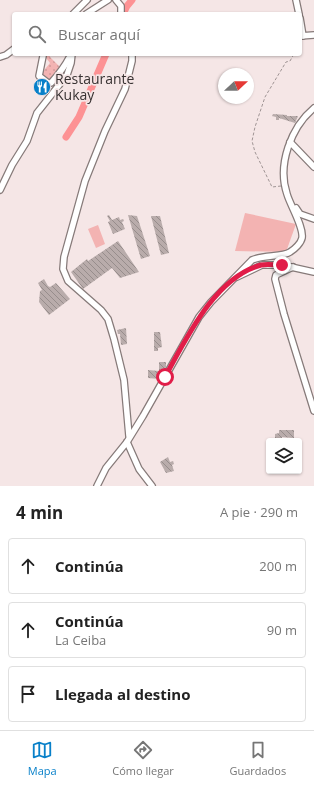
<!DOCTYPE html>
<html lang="es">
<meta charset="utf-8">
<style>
body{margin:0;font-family:"Open Sans",sans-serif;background:#f2f2f2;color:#222}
.controls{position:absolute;right:12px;bottom:12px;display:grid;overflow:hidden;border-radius:4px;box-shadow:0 1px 3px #0004}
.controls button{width:36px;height:36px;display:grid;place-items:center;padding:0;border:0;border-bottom:1px solid #e0e0e0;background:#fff;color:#222;font:20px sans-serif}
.compass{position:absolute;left:218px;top:68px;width:36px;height:36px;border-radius:50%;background:#fff;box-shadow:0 1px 3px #0004;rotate:68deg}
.stop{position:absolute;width:12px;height:12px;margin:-9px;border:3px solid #e11d48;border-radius:50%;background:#fff}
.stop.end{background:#e11d48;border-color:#fff;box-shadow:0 1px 4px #0008}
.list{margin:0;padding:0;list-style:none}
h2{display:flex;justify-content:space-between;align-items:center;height:52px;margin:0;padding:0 16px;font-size:17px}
h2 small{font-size:13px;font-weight:400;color:#767676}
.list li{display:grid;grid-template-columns:26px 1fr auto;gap:12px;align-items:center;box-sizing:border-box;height:56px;margin:0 8px 8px;padding:0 8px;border:1px solid #e0e0e0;border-radius:4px}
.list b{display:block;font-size:15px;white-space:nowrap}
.list p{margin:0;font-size:13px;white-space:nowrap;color:#767676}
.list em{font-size:13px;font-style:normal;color:#767676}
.icon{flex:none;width:22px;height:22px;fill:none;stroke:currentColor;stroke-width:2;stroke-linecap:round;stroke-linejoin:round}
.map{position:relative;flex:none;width:314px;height:486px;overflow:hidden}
.search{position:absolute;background:#fff;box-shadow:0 1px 3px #0004;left:12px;right:12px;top:12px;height:44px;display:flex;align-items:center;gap:10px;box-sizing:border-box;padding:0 14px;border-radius:4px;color:#767676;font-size:15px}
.sheet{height:244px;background:#fff}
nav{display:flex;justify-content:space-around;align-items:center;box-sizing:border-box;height:56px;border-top:1px solid #e0e0e0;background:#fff;font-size:11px;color:#767676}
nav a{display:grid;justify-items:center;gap:2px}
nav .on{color:#0880c9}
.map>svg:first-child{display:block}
</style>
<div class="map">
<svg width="314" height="486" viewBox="0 0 314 486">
<defs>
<pattern id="park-dots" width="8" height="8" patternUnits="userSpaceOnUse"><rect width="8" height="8" fill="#f3b3b2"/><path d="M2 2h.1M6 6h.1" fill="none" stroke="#d19a9a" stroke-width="1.8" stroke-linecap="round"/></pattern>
<pattern id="building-back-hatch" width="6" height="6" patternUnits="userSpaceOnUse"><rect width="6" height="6" fill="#b9acab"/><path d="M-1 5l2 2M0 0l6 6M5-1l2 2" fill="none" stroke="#978d8c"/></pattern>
</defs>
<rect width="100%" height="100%" fill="#f5e6e6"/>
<g fill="#f3b3b2">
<path d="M245 213 296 224 286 252 235 251Z"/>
<path d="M98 225 105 244 96 248 88 229Z"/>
</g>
<path fill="url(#park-dots)" d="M43 54H50V57L62 69 49 82 41 74 50 63Z"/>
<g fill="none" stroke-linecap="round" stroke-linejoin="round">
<g stroke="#fd9294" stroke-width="7">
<path d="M123 14 127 6 132 0"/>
<path d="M66 137 79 117 106 54"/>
</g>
</g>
<g fill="url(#building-back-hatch)">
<path d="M273 114 287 115V116H298L295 123 279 118V120H276V117L272 116Z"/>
<path d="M109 215 112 220 119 217 120 220 123 219 124 221 122 222 125 229 113 234 108 222 110 221 107 216Z"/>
<path d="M128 215 137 216 150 256 141 259Z"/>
<path d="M151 216H160L169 253 161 255Z"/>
<path d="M118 241 139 272 120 278 112 268 83 289 71 272 87 259 88 261Z"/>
<path d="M44 279 48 286 50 287 56 283 70 299 49 315 39 302 40 291 42 290 38 283Z"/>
<path d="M126 328 127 344 121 345 120 334H118L117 330Z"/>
<path d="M154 332H160L162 347 158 348V351H154Z"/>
<path d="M159 362H166V367L159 379 148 378V370L159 371Z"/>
<path d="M279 430H294V438L282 437V441H275V434L279 433Z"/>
<path d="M168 457 170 462 173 461 174 464 172 465 174 471 166 473 160 462Z"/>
</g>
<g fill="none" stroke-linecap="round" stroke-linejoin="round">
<defs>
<g id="minor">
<path d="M116 0 121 6V14"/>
<path d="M296 0 299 14"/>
<path d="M73 14 87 0"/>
<path d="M86 14 108 0"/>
<path d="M300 18 303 36"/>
<path d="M300 36 314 35"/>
<path d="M43 56 39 76 48 83H51C58 75 64 68 69 58"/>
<path d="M0 57 6 55 14 49"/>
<path d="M290 142 314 167"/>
<path d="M0 190 12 165 27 141 37 113 67 75 71 63 72 54"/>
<path d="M296 208 300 214 314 219"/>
<path d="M293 267 276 275 275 279 284 314 314 411"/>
<path d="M237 277 262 265H282L314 272"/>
<path d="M129 436 124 380 114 339 108 319 101 310 68 281 63 269 64 257 85 181 105 131 125 89 132 61V54"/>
<path d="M127 442 139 469 152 486"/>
<path d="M97 486 106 468 127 442 143 416 199 317 211 302 252 260C263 255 283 257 290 252 295 249 301 243 302 238 304 227 290 205 287 194 277 165 291 127 314 108"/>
</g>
</defs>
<use href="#minor" stroke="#867a79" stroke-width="8"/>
<path stroke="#9f9494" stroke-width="1" stroke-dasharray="3 2" stroke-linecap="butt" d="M281 186 272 187 255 152 252 141 255 127 265 97 286 62 290 61 294 54"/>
<use href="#minor" stroke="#fff" stroke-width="5.5"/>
</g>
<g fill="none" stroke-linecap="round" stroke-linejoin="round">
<path stroke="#e11d48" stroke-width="5" d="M165 377C186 339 215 277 261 265 267 264 276 265 282 265"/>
</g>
<defs>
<symbol id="restaurant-disc" viewBox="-11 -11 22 22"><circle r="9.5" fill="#0880c9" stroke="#f5e6e6"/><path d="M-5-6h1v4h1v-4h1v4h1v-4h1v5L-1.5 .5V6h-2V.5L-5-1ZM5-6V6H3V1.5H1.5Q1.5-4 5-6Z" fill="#fff"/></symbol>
</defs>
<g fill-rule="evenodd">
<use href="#restaurant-disc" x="32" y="77" width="20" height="20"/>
</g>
<g text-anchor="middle" stroke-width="3.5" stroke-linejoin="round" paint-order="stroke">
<g font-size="14" fill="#383232" stroke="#f5e6e6" text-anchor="start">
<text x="55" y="84">Restaurante<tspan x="55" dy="16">Kukay</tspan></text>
</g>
</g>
</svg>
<div class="controls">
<button><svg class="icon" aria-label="layers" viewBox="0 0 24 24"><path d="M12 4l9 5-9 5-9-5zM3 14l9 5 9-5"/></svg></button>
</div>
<svg class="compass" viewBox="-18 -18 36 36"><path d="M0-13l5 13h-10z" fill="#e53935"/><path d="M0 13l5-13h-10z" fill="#767676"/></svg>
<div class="stop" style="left:165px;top:377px"></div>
<div class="stop end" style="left:282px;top:265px"></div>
<div class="search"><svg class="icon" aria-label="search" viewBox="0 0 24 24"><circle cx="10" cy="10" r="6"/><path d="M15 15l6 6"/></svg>Buscar aquí</div>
</div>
<section class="sheet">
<h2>4 min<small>A pie · 290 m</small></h2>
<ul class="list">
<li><svg class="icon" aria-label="ahead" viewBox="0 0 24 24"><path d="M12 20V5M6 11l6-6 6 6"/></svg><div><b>Continúa</b></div><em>200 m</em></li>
<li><svg class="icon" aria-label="ahead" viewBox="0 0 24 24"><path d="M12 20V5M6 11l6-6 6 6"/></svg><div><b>Continúa</b><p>La Ceiba</p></div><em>90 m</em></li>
<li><svg class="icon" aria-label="arrive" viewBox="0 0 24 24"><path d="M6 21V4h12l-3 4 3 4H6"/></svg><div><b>Llegada al destino</b></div></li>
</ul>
</section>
<nav>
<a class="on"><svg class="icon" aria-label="map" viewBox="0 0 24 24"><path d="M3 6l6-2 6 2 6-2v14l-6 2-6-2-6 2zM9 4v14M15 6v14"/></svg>Mapa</a>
<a><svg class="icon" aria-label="directions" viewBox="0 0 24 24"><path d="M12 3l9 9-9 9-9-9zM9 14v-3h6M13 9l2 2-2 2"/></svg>Cómo llegar</a>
<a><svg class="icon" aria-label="saved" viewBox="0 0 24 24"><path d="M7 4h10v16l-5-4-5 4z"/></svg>Guardados</a>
</nav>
